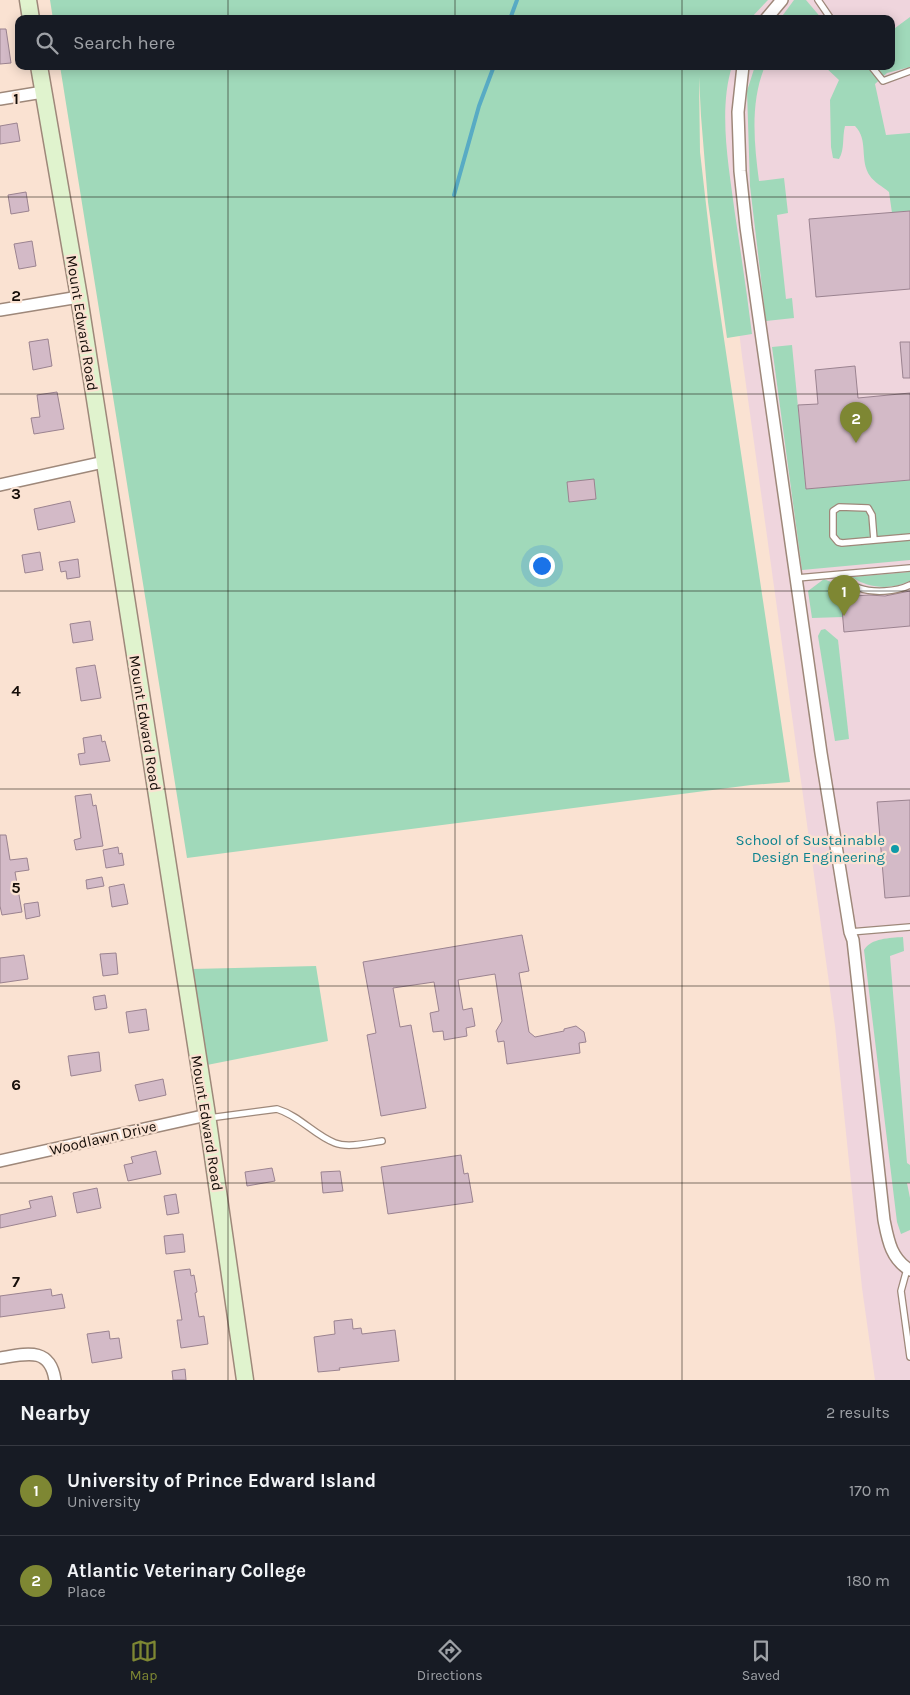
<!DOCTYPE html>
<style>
body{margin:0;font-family:Karla,sans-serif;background:#242831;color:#f1f3f6}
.you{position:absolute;left:541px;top:565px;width:18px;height:18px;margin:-12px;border:4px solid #fff;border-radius:50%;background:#1a73e8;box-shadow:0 0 0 8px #1a73e833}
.badge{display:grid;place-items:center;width:32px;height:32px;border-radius:50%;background:#7e8733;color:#fff;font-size:16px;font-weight:700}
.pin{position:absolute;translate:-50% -41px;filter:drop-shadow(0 1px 2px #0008)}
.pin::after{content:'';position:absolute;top:26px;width:18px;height:15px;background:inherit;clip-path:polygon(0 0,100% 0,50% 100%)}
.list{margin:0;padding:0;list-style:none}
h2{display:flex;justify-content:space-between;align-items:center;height:65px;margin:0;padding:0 20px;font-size:21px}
h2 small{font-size:16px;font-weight:400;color:#9ea1a6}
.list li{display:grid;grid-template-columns:32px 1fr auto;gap:15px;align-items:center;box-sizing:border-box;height:90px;padding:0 20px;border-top:1px solid #363941}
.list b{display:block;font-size:19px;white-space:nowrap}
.list p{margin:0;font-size:16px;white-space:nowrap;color:#9ea1a6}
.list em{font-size:16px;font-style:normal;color:#9ea1a6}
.icon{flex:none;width:28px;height:28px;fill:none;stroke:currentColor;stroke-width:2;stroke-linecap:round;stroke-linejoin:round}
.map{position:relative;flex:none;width:910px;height:1380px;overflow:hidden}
.search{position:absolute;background:#171b24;box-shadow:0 2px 12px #0003;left:15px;right:15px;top:15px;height:55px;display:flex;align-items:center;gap:12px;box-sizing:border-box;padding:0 18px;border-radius:10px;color:#9ea1a6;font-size:19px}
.sheet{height:245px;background:#171b24}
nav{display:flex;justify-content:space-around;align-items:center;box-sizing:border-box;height:70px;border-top:1px solid #363941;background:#171b24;font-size:14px;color:#9ea1a6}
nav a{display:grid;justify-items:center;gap:2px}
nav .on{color:#7e8733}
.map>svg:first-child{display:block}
</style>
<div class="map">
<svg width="910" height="1380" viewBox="0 0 910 1380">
<rect width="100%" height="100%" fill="#fae2d2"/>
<path fill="#efd5dd" d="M704 0H910V1380H875L862 1288 835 1026 742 356 707 66H891V19H705Z"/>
<g fill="#a0d9ba">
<path d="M50 0H768L750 19H53Z"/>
<path d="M794 0H806L822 19H780Z"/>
<path d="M910 17V67L887 73 875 84 886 135 910 133V211L892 213 889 192C883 187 874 182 870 176 859 160 869 140 855 126H845C842 137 845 149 839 159L833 158 831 147 830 100 839 80 824 66H891V31Z"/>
<path d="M60 66H732C718 112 729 167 735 214 741 254 747 294 752 334L727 338 708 202 701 116 699 77 700 152 713 265 790 782 751 785 187 858Z"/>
<path d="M755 66H765C750 102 754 143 759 181L784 178 788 213 777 215 786 299 792 298 794 318 766 321 750 186 747 91Z"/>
<path d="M792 345 806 489 910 480V560L802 570 772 347Z"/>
<path d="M910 572V581C891 590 869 589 852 577Z"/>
<path d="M824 579 838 585 835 592 855 596 843 617 812 618 808 591Z"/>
<path d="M825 629 838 640 849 739 835 741 818 636 821 630Z"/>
<path d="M903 937 904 951 890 956 907 1163 910 1165V1183H907L910 1198V1230L901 1234 897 1222 864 950C871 938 890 938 903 937Z"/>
<path d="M316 966 328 1041 207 1065 191 969Z"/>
</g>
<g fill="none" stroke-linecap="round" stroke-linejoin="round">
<g stroke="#58abc4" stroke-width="4">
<path d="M510 19 517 0"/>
<path d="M454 195 479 106 494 66"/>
</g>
</g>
<g fill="#d3bac7" stroke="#9b8390">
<path d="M0 29H6L11 63 0 64Z"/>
<path d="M17 123 20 141 0 144V126Z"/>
<path d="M26 192 29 211 11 214 8 195Z"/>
<path d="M910 211V289L816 297 809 219Z"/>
<path d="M32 241 36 266 19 269 14 244Z"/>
<path d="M48 339 52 366 33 370 29 342Z"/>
<path d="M900 342H910V378H903Z"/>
<path d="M855 366 858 398 910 393V480L806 489 798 405 818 404 815 370Z"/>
<path d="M57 392 64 429 34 434 31 418 40 417 37 395Z"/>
<path d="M594 479 596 499 569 502 567 482Z"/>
<path d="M70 501 75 522 38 530 34 509Z"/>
<path d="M40 552 43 570 25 573 22 555Z"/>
<path d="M78 559 80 577 67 579 66 571 61 572 59 562Z"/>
<path d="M910 591V626L844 632 841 597 869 595 885 596Z"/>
<path d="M90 621 93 640 73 643 70 624Z"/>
<path d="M95 665 101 698 81 701 76 668Z"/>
<path d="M101 735 102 742 105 741 110 761 80 765 78 754 85 753 83 738Z"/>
<path d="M91 794 93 806 96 805 103 846 76 850 74 840 81 838 75 796Z"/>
<path d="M910 800V896L885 898 877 802Z"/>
<path d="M0 835H6L10 860 27 858 29 870 15 872 22 912 2 915 0 906Z"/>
<path d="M118 847 119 854 122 853 124 865 106 868 103 850Z"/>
<path d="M102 877 104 886 87 889 86 880Z"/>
<path d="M124 884 128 904 112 907 109 887Z"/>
<path d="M38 902 40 916 26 919 24 904Z"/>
<path d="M522 935 529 971 519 973 529 1032 535 1037 564 1031V1029L576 1026 584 1032 586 1042 579 1043 580 1053 507 1064 504 1041 498 1042 496 1031 502 1021 495 974 458 980 463 1010 472 1008 475 1026 466 1028 467 1036 444 1040 443 1031 433 1032 430 1013 439 1011 434 982 393 988 400 1027 411 1025 426 1108 381 1116 367 1035 376 1033 363 962Z"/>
<path d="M116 953 118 974 103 976 100 954Z"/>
<path d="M24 955 28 979 0 983V958Z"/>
<path d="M105 995 107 1008 95 1010 93 997Z"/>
<path d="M146 1009 149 1030 129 1033 126 1012Z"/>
<path d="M99 1052 101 1071 71 1076 68 1056Z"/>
<path d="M163 1079 166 1095 139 1101 135 1085Z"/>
<path d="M156 1151 161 1174 128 1181 124 1165 133 1163 131 1157Z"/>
<path d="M461 1155 464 1174 468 1173 473 1202 388 1214 381 1167Z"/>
<path d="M272 1168 275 1181 247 1186 245 1172Z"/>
<path d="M340 1171 343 1191 323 1193 321 1172Z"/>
<path d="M97 1188 101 1208 77 1213 73 1193Z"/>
<path d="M176 1194 179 1213 167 1215 164 1196Z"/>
<path d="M52 1196 56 1216 0 1228V1215L31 1208 29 1201Z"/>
<path d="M183 1234 185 1252 166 1254 164 1236Z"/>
<path d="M190 1269 191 1276 194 1275 197 1292 195 1293 199 1317 204 1316 208 1344 181 1348 177 1320H182L174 1271Z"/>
<path d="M51 1289 52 1296 62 1294 65 1308 0 1317V1296Z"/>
<path d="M352 1319 353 1329 361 1328 362 1334 395 1330 399 1361 339 1368 340 1370 318 1372 314 1337 335 1334 334 1321Z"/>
<path d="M109 1331 110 1339 119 1338 122 1358 92 1363 87 1334Z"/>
<path d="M185 1369 186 1380H173L172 1371Z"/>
</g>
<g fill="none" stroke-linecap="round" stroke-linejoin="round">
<defs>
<g id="lane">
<path d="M818 0 831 19"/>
<path d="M871 66 883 81 910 71"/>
<path d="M874 540 872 515 868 508 839 507 833 511V536L838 542 842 543 910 537"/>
<path d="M839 575C845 580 851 586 859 588 873 593 896 592 910 585"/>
<path d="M797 578 910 568"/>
<path d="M850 932 910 927"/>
<path d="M209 1118 277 1109C300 1116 314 1135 335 1143 348 1148 368 1143 382 1141"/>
<path d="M907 1269 901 1291 910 1357"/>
</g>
<g id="street">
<path d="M766 19 782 0"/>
<path d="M743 66 738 112 740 171 746 227 821 753 850 932 853 940 884 1220C888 1240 891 1259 910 1270"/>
<path d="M0 99 43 92"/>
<path d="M0 310 79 297"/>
<path d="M0 485 104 462"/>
<path d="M0 1161 207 1115"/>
<path d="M0 1358C25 1354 50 1346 55 1380"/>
</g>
<g id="secondary">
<path d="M28 0 31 19"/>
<path d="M39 66 79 297 207 1115 245 1380"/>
</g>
</defs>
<use href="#lane" stroke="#9e887a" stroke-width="8"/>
<use href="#street" stroke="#9e887a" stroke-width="14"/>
<use href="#secondary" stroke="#9e887a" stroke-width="19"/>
<use href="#lane" stroke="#fff" stroke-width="5.5"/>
<use href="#street" stroke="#fff" stroke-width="11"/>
<use href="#secondary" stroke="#e0f3ce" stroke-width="16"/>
</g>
<path fill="none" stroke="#160e09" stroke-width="1" stroke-opacity="0.55" d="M228 0V19M455 0V19M682 0V19M228 66V1380M455 66V1380M682 66V1380M0 197H910M0 394H910M0 591H910M0 789H910M0 986H910M0 1183H910"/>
<circle fill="#0f9aa8" stroke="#fae2d2" stroke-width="2" cx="895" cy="849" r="5"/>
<g text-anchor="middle" stroke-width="4.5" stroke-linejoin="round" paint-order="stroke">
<g font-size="15" fill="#160e09" stroke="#fae2d2">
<text transform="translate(82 323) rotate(81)" y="5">Mount Edward Road</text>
<text transform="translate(145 723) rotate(81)" y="5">Mount Edward Road</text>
<text transform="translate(207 1123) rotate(81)" y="5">Mount Edward Road</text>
<text transform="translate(103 1138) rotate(-13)" y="5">Woodlawn Drive</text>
</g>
<g font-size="15" fill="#0d838f" stroke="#fae2d2" text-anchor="end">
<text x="885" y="845">School of Sustainable<tspan x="885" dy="17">Design Engineering</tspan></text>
</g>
</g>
<g font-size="16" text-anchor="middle" font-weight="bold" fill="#160e09" stroke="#fae2d2" stroke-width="4.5" stroke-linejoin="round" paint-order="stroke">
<text x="16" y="104">1</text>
<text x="16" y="301">2</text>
<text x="16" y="499">3</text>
<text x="16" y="696">4</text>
<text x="16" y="893">5</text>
<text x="16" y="1090">6</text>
<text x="16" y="1287">7</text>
</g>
</svg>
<div class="you"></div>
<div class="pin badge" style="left:844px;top:616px">1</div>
<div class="pin badge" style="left:856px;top:443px">2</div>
<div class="search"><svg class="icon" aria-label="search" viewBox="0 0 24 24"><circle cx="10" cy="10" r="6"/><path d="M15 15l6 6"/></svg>Search here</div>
</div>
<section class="sheet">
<h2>Nearby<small>2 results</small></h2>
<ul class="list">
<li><span class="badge">1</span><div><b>University of Prince Edward Island</b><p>University</p></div><em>170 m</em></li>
<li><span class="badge">2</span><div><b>Atlantic Veterinary College</b><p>Place</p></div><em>180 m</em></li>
</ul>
</section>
<nav>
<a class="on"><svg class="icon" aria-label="map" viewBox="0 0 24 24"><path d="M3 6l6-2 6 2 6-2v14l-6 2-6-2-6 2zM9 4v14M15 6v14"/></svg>Map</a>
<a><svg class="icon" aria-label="directions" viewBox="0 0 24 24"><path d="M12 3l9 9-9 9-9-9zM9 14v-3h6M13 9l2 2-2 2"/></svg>Directions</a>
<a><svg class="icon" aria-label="saved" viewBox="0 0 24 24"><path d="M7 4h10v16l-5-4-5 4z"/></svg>Saved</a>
</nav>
